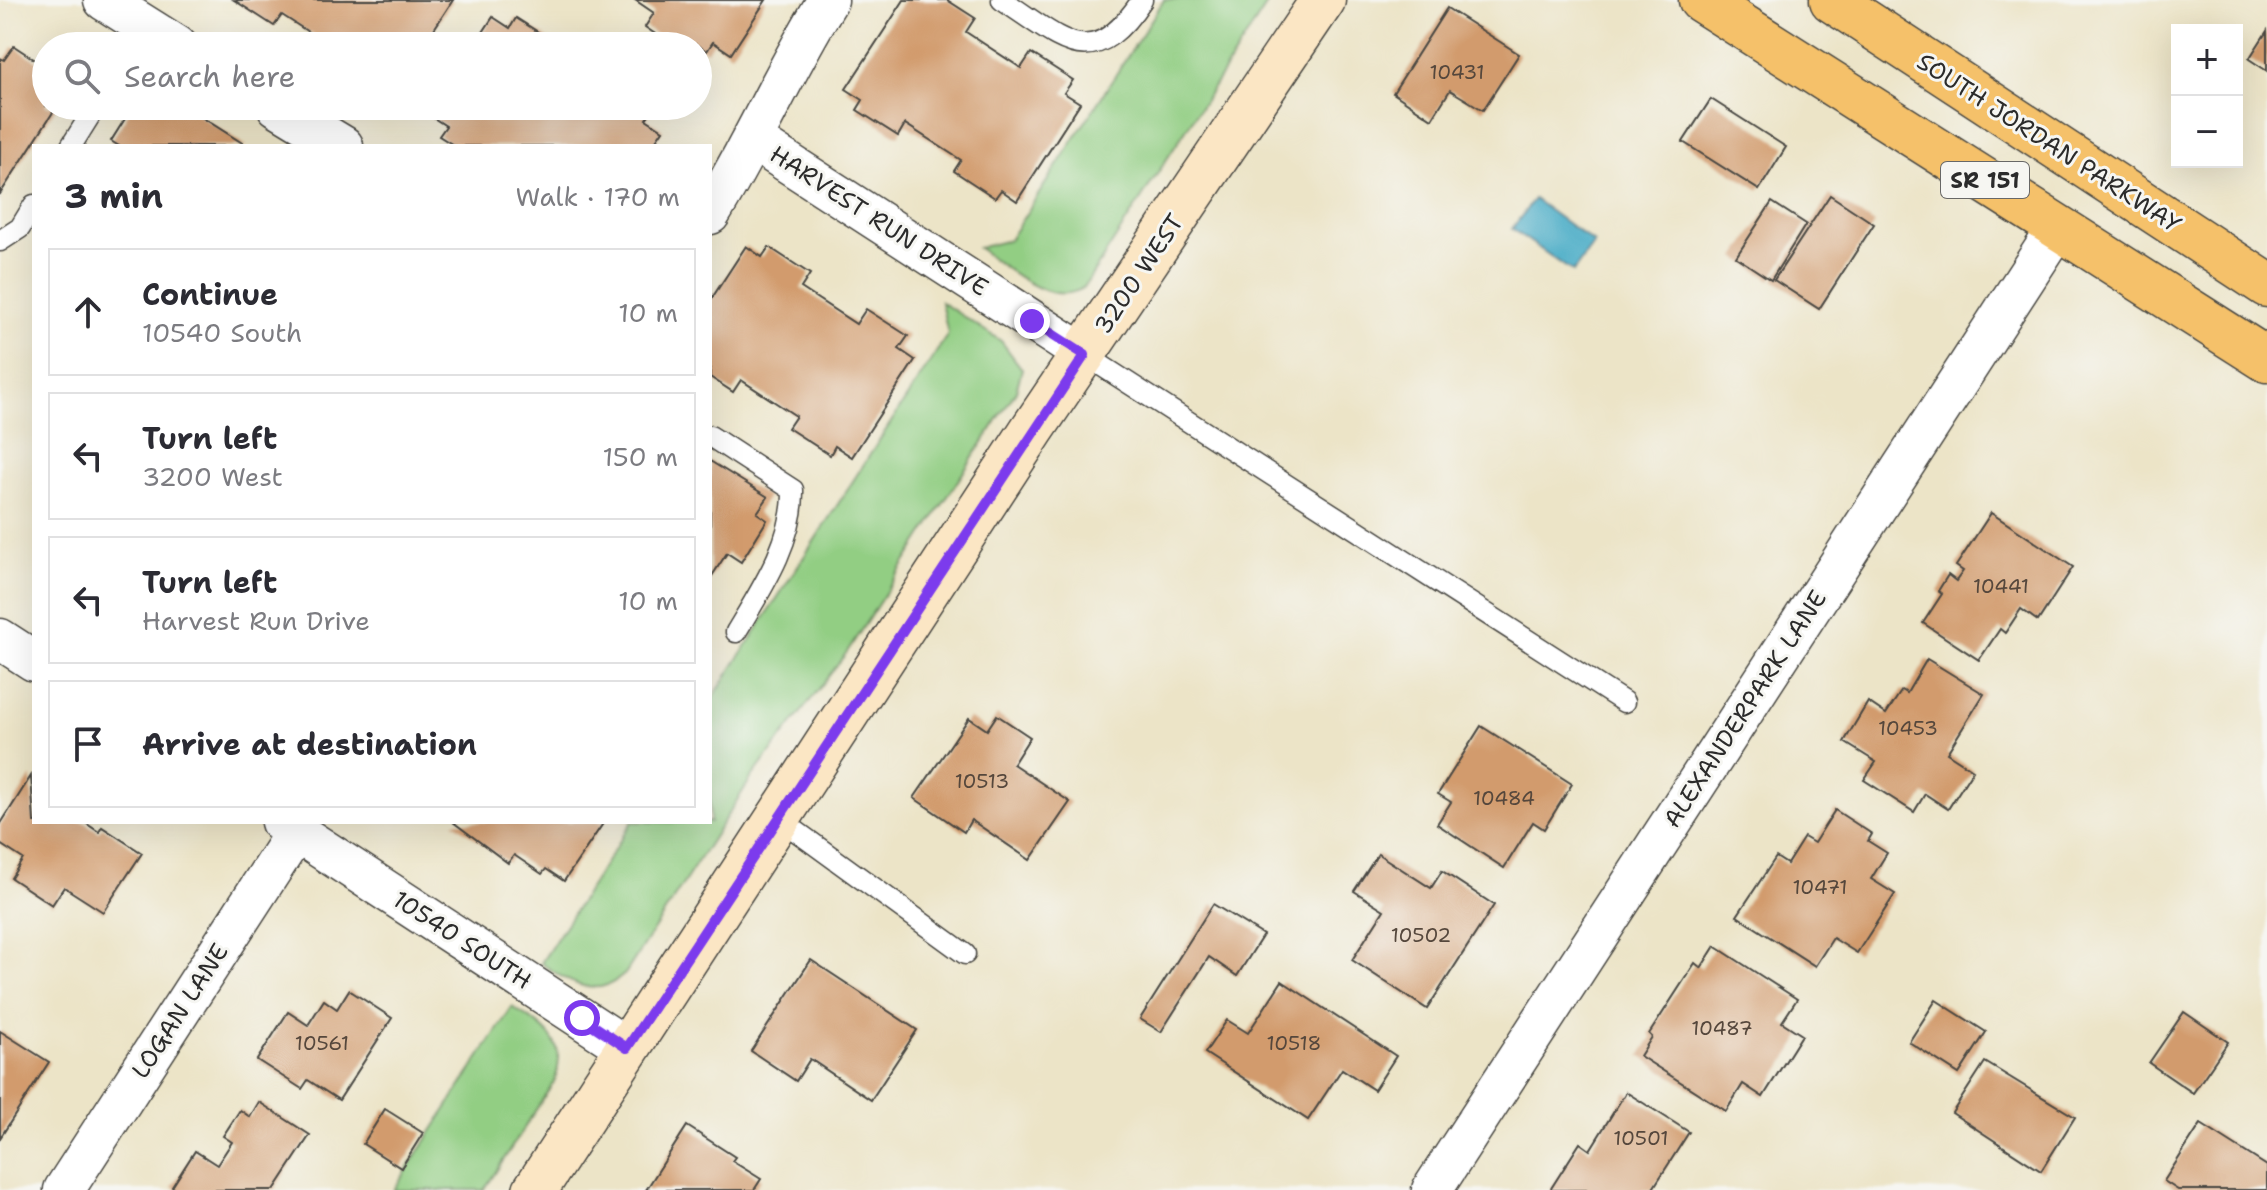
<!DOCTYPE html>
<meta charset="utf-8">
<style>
body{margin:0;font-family:"Shantell Sans",sans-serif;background:#f7f7f7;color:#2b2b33}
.controls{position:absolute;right:24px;top:24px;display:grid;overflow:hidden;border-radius:0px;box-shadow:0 8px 32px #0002}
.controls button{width:72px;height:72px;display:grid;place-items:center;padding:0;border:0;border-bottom:2px solid #e1e1e2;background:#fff;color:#2b2b33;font:40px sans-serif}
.stop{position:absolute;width:24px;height:24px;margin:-18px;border:6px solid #7c3aed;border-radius:50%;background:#fff}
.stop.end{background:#7c3aed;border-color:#fff;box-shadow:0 2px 8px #0008}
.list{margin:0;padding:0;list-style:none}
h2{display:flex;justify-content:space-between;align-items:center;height:104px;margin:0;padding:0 32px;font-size:34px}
h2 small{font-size:26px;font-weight:400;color:#7c7c81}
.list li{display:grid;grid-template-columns:52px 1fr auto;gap:24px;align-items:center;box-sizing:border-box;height:128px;margin:0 16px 16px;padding:0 16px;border:2px solid #e1e1e2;border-radius:0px}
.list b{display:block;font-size:30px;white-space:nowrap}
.list p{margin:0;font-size:26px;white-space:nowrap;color:#7c7c81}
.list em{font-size:26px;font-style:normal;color:#7c7c81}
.icon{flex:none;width:44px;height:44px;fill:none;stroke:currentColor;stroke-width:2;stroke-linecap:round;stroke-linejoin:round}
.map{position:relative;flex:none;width:2267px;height:1190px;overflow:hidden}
.search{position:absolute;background:#fff;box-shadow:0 8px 32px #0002;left:32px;top:32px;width:680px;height:88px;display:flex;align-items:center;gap:20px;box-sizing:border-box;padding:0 28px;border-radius:44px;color:#7c7c81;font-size:30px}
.panel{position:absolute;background:#fff;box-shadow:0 8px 32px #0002;left:32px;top:144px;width:680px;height:680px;border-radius:0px}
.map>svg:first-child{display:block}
</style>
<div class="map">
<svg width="2267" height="1190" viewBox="0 0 2267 1190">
<rect width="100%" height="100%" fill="#f6f6f2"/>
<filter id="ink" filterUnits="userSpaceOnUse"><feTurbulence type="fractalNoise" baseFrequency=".0125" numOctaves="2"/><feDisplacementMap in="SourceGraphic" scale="16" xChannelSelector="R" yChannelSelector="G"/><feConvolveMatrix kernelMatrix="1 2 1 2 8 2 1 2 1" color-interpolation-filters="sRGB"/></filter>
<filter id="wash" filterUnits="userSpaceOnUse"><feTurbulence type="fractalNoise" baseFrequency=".006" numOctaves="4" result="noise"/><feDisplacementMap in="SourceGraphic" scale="32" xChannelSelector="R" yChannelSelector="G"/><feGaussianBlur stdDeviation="1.8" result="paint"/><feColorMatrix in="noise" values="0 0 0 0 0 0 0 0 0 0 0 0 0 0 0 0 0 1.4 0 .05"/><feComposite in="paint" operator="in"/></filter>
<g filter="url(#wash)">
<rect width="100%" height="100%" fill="#ece4c7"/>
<g fill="#92ce83" stroke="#5e7c57" stroke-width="2">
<path d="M1164 0H1270L1084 287C1051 310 1005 266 978 248L1009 240Z"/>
<path d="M941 302 1001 341 1022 369 1016 391 847 652 752 777 625 974C596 1001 568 982 541 963L632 822H710V702L948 334Z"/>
<path d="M512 1007C543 1026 570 1042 554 1082L484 1190H394Z"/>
</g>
<path fill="#46abc6" stroke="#386b78" stroke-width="2" d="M1534 199 1594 243 1573 272 1512 229Z"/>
<g id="blocks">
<g fill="#d29b6d">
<path d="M234 0H453L423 46H330L282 15 274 26Z"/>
<path d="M635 0H766L731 54 713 42 707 51 695 44 673 46 645 27 654 13Z"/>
<path d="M904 0H947L975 18 966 32 1021 68 1031 53 1073 80 1064 93 1080 103 1017 201 1001 190 995 198 954 171 961 160 905 124 898 136 857 110 863 100 846 89Z"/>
<path d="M1447 8 1519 54 1483 110 1450 90 1432 119 1393 93Z"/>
<path d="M493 17 510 28 516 18 560 46H474Z"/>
<path d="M2267 31V71L2249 59Z"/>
<path d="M14 46 46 67V106H57L0 194V58L4 60Z"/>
<path d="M1711 99 1786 147 1759 190 1683 142Z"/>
<path d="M133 106H184L247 146H119L111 141Z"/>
<path d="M435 106H655L646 119 663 130 652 146H455L439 136 446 126 429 115Z"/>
<path d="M1830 195 1874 224 1819 309 1774 280Z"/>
<path d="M1772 202 1806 224 1771 280 1736 257Z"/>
<path d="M746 246 762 257 769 247 810 274 801 288 856 324 866 309 908 336 899 349 915 360 852 457 835 446 830 455 788 428 796 416 741 380 733 392 710 377V301Z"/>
<path d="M710 461 768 497 757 513 767 520 741 562 727 553 710 579Z"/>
<path d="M1991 513 2073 567 2038 621 2021 609 2005 633 2000 629 1979 660 1923 623 1942 594 1938 591 1948 575 1956 581 1963 571 1956 566Z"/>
<path d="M1927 659 1984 694 1947 753 1973 770 1948 809 1925 794 1914 812 1864 780 1876 762 1844 742 1868 702 1886 714 1902 690 1907 693Z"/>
<path d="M997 715 1030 737 1013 764 1070 802 1030 860 971 820 964 832 914 798 969 718 987 730Z"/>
<path d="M1481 726 1572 784 1544 829 1533 822 1504 868 1437 824 1451 802 1438 794Z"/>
<path d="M31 776 34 822H84L99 832 102 827 142 853 103 912 64 887 52 905 11 878 23 859 0 844V825Z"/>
<path d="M1835 810 1872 834 1868 841 1887 853 1871 879 1895 894 1857 953 1833 938 1815 966 1737 916 1776 857 1787 864 1804 837 1814 843Z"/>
<path d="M453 822H604L564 881 546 869 542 874 514 855 508 863Z"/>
<path d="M1378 854 1431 888 1442 871 1494 905 1427 1009 1352 960 1384 910 1354 891Z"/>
<path d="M1213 904 1263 935 1237 976 1209 957 1161 1032 1140 1019Z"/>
<path d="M1715 946 1797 999 1782 1022 1802 1035 1763 1097 1743 1084 1726 1111 1640 1056 1652 1037 1649 1034 1695 963 1701 968Z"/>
<path d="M811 960 917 1030 871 1100 810 1059 796 1081 751 1051Z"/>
<path d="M1282 981 1396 1056 1374 1090 1342 1069 1308 1120 1205 1053 1227 1020 1248 1033Z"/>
<path d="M349 990 392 1018 339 1100 308 1080 302 1089 257 1060 288 1012 308 1025 324 1000 337 1009Z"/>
<path d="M1936 1000 1986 1032 1959 1074 1909 1042Z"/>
<path d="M2184 1012 2228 1042 2193 1093 2149 1063Z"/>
<path d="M0 1031 49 1062 0 1138Z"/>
<path d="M1985 1062 2075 1117 2041 1171 1952 1113Z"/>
<path d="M1626 1092 1689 1132 1652 1190H1550L1580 1143 1590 1150Z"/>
<path d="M259 1102 310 1135 274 1190H177L172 1187 195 1151 217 1165 232 1142 223 1136 240 1110 250 1117Z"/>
<path d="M385 1109 423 1133 401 1168 363 1144Z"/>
<path d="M2201 1124 2267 1166V1190H2178L2164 1181Z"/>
<path d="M687 1126 735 1157 732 1161 761 1179 754 1190H646Z"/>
</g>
</g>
</g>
<g filter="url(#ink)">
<use href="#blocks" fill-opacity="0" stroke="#484742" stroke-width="2"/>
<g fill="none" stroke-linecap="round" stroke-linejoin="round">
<defs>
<g id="lane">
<path d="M1002 0C1064 40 1091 76 1142 0"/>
<path d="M71 146 96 106"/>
<path d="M0 241 20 228 34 205"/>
<path d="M1085 355 1624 702"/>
<path d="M710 436 793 490C794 541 761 590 736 632"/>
<path d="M778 818 965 954"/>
</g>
<g id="street">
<path d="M104 0 177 46"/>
<path d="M277 106 343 146"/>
<path d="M753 140 1085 355"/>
<path d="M710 214C753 144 785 69 828 0"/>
<path d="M0 639 34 661"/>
<path d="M281 822 627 1048"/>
<path d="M64 1190 296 832"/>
<path d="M1432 1190 2058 228"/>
</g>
<path id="secondary" d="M535 1190 1032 430 1323 0"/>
<g id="primary">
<path d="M1701 0 2267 360"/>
<path d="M1832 0 2267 285"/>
</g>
</defs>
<use href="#lane" stroke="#484742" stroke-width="23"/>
<use href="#street" stroke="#484742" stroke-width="43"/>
<use href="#secondary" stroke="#484742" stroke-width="47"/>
<use href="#primary" stroke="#484742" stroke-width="47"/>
<use href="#lane" stroke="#fff" stroke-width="20"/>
<use href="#street" stroke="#fff" stroke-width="40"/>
<use href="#secondary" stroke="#fbe6c4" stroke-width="44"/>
<use href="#primary" stroke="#f5c16b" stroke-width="44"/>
</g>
</g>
<g fill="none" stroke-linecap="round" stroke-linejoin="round" filter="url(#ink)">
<path stroke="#7c3aed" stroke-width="10" d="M582 1018 627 1048 1085 355 1032 321"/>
</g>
<g text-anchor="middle" stroke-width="6" stroke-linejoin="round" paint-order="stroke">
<g font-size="20" fill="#55473c">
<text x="1457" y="79">10431</text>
<text x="2001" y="593">10441</text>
<text x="1908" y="735">10453</text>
<text x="982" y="788">10513</text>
<text x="1504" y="805">10484</text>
<text x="1820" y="894">10471</text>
<text x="1421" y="942">10502</text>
<text x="1722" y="1035">10487</text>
<text x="322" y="1050">10561</text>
<text x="1294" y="1050">10518</text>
<text x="1641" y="1145">10501</text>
</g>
<rect fill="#f6f6f2" stroke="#686867" stroke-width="2" x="1941" y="162" width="88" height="36" rx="6"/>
<g font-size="22" font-weight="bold" fill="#2b2b2b">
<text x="1985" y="188">SR 151</text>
</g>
<g font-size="24" fill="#2b2b2b" stroke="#f6f6f2">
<text transform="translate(2049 143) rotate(33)" y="8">SOUTH JORDAN PARKWAY</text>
<text transform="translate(879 221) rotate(33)" y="8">HARVEST RUN DRIVE</text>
<text transform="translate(1139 274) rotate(-56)" y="8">3200 WEST</text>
<text transform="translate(1745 709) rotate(-57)" y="8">ALEXANDERPARK LANE</text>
<text transform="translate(462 940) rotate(33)" y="8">10540 SOUTH</text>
<text transform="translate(180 1011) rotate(-57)" y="8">LOGAN LANE</text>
</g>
</g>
</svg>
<div class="controls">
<button>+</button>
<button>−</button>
</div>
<div class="stop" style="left:582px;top:1018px"></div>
<div class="stop end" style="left:1032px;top:321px"></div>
<div class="search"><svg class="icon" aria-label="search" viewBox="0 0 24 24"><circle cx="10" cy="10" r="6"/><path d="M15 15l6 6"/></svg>Search here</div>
<section class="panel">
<h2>3 min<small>Walk · 170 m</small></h2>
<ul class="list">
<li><svg class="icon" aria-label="ahead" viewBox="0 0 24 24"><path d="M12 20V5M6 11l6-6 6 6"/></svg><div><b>Continue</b><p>10540 South</p></div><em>10 m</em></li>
<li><svg class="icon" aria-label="left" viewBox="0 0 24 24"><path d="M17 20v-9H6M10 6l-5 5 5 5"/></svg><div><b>Turn left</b><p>3200 West</p></div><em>150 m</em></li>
<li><svg class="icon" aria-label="left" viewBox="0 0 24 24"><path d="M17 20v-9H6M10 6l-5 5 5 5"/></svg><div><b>Turn left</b><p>Harvest Run Drive</p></div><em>10 m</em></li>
<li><svg class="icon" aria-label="arrive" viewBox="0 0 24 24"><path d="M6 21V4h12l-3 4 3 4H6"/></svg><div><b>Arrive at destination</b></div></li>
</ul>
</section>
</div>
